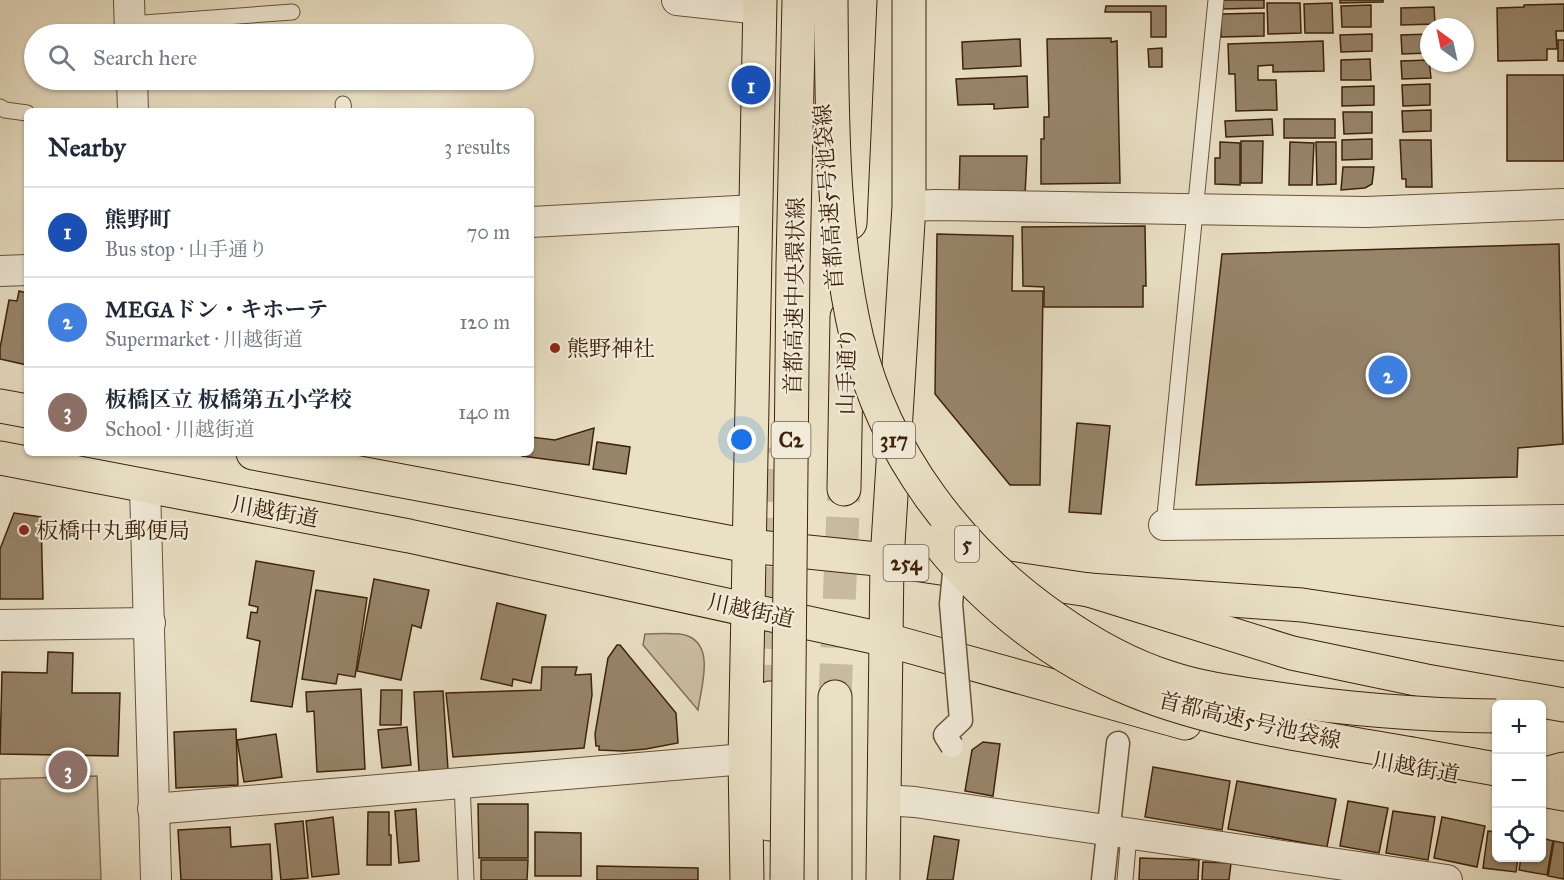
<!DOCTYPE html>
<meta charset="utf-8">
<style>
body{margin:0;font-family:"IM FELL Great Primer","Noto Serif JP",serif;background:#f6f6f7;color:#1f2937}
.controls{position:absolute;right:18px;bottom:18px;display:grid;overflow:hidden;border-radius:9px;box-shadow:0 2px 4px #0004}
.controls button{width:54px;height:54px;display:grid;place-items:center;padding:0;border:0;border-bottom:2px solid #e0e1e3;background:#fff;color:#1f2937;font:30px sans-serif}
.compass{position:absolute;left:1420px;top:18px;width:54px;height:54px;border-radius:50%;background:#fff;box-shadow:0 2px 4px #0004;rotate:327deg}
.you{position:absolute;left:742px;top:440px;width:21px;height:21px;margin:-15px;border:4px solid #fff;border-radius:50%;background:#1a73e8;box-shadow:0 0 0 9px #1a73e833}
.badge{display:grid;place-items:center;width:39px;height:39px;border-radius:50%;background:#b45309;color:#fff;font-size:20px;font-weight:700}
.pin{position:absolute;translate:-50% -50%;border:3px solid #fff;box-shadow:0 2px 6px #0006}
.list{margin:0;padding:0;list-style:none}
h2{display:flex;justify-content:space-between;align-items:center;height:78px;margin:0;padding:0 24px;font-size:26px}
h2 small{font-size:20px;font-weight:400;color:#747a83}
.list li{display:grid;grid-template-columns:39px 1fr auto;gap:18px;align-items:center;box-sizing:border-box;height:90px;padding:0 24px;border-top:2px solid #e0e1e3}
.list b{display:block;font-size:22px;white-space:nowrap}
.list p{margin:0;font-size:20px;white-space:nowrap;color:#747a83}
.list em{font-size:20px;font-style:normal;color:#747a83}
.icon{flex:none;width:33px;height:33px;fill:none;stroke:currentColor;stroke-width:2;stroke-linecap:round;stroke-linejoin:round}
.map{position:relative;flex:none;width:1564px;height:880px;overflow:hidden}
.search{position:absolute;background:#fff;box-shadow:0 2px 4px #0004;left:24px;top:24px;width:510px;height:66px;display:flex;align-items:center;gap:15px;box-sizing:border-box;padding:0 21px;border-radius:33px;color:#747a83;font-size:22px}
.panel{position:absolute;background:#fff;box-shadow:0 2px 4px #0004;left:24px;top:108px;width:510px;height:348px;border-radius:9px}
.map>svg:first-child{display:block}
</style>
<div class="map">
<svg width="1564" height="880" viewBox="0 0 1564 880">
<rect width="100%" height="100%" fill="#e9e0c5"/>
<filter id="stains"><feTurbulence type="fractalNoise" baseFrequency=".00333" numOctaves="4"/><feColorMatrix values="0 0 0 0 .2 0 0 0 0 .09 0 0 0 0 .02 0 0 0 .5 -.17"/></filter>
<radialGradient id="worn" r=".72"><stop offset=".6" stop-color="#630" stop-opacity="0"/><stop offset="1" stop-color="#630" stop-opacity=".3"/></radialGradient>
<g fill="#ccc0a5" stroke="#857156" stroke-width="1.5">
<path d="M645 634C656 634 679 632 688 636 715 647 701 687 698 710L643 645Z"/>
<path d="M97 776 101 880H0V779Z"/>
</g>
<g fill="#97856a" stroke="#3e2207" stroke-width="1.5">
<path d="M1222 0H1264V8L1222 9Z"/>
<path d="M1340 0H1383V2L1340 3Z"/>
<path d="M1267 3H1300L1301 33 1268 34Z"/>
<path d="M1332 3 1333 33H1305L1304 4Z"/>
<path d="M1564 4V31H1556L1557 49H1547V60L1498 61 1497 8 1524 7V5Z"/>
<path d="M1371 5V27H1342L1341 6Z"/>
<path d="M1106 6H1166V37H1151V12H1105Z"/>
<path d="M1434 7 1435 24 1401 25V8Z"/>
<path d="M1264 13V36L1221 37V14Z"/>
<path d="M1372 34V51L1341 52 1340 35Z"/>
<path d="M1429 34V53L1402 54 1401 35Z"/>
<path d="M1111 38V42L1117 41 1120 183 1041 184V139H1044V117H1049L1047 39Z"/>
<path d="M1020 39 1021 66 963 69 962 42Z"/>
<rect x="1558" y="40" width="6" height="21"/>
<path d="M1323 41 1324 71 1273 72V65L1258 66V80H1276L1277 110 1236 111 1235 74H1229L1228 44Z"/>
<path d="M1162 48V67H1149L1148 49Z"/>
<path d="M1370 59 1371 80H1341V60Z"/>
<path d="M1429 60 1431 78 1402 79 1401 61Z"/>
<rect x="1507" y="75" width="57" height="86"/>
<path d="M1027 76 1028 107 994 109V104L958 105 956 79Z"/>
<path d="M1430 84V105L1403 106 1402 85Z"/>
<path d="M1374 86V105L1342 106V87Z"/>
<path d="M1431 110V131L1403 132 1402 111Z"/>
<path d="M1343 112H1372V133L1344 134Z"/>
<path d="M1272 119 1273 135 1226 137 1225 121Z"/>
<rect x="1284" y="119" width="51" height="19"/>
<path d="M1372 139V159L1342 160V140Z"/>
<path d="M1400 140H1431L1432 187H1406V179H1402Z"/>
<path d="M1241 141H1263L1262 183H1241Z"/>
<path d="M1220 142 1240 143V185L1215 184V158H1220Z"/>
<path d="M1290 142 1314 143 1312 185H1289Z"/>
<path d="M1316 142H1336V184L1317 185Z"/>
<path d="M960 156H1027L1025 195 959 194Z"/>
<path d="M1343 167H1374L1372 184 1365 188 1341 190Z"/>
<path d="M1145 226 1146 286H1143V307H1044V287L1023 286 1022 227Z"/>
<path d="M937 234 1013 236 1012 291H1043L1040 485H1010L935 394Z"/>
<path d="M1559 244 1563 444 1518 448 1517 477 1196 485 1222 254Z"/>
<path d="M19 291 27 293V365L0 359V348L9 300 17 301Z"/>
<path d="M1077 423 1110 426 1101 514 1069 512Z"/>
<path d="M594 428 589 465 522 456V453H531V437L555 440Z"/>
<path d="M597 442 630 447 626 474 593 469Z"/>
<path d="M14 513 41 517 43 599H0V549Z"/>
<path d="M256 561 314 571 292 707 251 701 260 641 247 638 251 612 257 613 258 607 249 605Z"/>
<path d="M374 579 429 590 421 628 412 625 401 680 357 671Z"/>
<path d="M316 590 367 598 355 677 338 674 336 684 302 679Z"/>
<path d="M497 603 546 615 531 683 513 679 512 686 481 679Z"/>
<path d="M617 645H620L676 713 678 743 646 749 623 751 599 750V746H596L595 734 608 658Z"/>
<path d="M48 652 73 653 72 693H120L118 756 0 754 2 672 47 673Z"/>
<path d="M542 667H577L575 675 591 674 592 695 584 748 453 757 446 693 541 690Z"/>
<path d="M361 689 365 769 317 772 314 711 307 712 306 692Z"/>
<path d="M381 690H402L401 725H380Z"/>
<path d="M443 691 448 770 419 771 414 692Z"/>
<path d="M407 727 411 765 382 768 378 730Z"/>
<path d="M236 729 238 785 176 788 174 732Z"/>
<path d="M276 734 282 777 244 782 237 740Z"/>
<path d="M983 742 1000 744 993 796 965 791 972 750Z"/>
<path d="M1153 767 1230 781 1222 830 1145 817Z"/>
<path d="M1237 781 1336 799 1327 847 1228 829Z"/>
<path d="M1348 801 1388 808 1379 853 1340 846Z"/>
<path d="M478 804H528V858H479Z"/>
<path d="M416 809 419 861 399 863 395 811Z"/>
<path d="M1393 811 1435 817 1428 860 1386 853Z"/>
<path d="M368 812H389V835H391V865H367Z"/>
<path d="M333 817 339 874 312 877 306 821Z"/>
<path d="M1442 817 1485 826 1477 867 1434 858Z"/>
<path d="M303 821 308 878 281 880 275 824Z"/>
<path d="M230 827 231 847 270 844 272 880H181L178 830Z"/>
<path d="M1488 831 1496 832V858H1518L1516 872 1483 868Z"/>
<path d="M535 832 581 833V876H535Z"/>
<path d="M934 836 959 840 953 880H927Z"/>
<path d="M1542 838 1553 841 1547 875 1519 870 1521 858H1542Z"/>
<path d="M1554 841 1564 843V879L1548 876Z"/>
<path d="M1140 858 1199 860 1198 880H1139Z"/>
<path d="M481 860H528L527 880H481Z"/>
<path d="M1203 862 1231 863 1229 880H1202Z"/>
<path d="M597 866 698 868V880H597Z"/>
</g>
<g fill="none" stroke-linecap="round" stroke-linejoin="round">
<g stroke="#c7ba9f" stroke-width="33" stroke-dasharray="33 16" stroke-linecap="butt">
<path d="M835 697 844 489"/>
<path d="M770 698 775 448"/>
</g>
<defs>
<g id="service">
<path d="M130 24 292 12"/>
<path d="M343 104 344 111"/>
<path d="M0 107 5 110 27 113"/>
<path d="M1164 525 1216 0"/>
<path d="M462 783 466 880"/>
<path d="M1125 880 1129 835"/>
</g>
<path id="pedestrian" d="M1103 880 1118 743"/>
<g id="minor">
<path d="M129 0 130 34"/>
<path d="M677 0 760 9"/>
<path d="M132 80 133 111"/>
<path d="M909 206 936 205 1366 212 1564 204"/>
<path d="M531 222 756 210"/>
<path d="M0 271 27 270"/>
<path d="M145 487 156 880"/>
<path d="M1164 525 1564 520"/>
<path d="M0 625 150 623"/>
<path d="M884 800 915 802 1447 880"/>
<path d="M153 809 745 759"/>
</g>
<g id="primary">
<path d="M850 223 860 0"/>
<path d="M844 489 847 317"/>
<path d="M835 697V880"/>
<path d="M769 824 770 698"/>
<path d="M747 880 745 759 760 0"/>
<path d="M883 880 887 560 909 206V0"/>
</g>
<g id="trunk">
<path d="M0 406 27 411"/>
<path d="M253 453 749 546 887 560 1089 590 1302 605 1564 644"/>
<path d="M0 458 409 536 887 640 1185 723"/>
<path d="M1542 790 1564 794"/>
</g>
<g id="motorway">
<path d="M1089 590 1292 653 1426 681 1564 705"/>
<path d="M1412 754 1496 769"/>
<path d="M1542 775 1564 769"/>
</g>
</defs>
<use href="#service" stroke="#695236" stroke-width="17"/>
<use href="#pedestrian" stroke="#695236" stroke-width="25"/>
<use href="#minor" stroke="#695236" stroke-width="32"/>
<use href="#primary" stroke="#3e2207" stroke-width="35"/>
<use href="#trunk" stroke="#3e2207" stroke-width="35"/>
<use href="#motorway" stroke="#3e2207" stroke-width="35"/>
<use href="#service" stroke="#f1ebd9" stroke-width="15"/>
<use href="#pedestrian" stroke="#f1ebd9" stroke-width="22"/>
<use href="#minor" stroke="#f1ebd9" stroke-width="30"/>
<use href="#primary" stroke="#e9e0c5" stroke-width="33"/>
<use href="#trunk" stroke="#e9e0c5" stroke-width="33"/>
<use href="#motorway" stroke="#e9e0c5" stroke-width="33"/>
<defs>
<path id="pedestrian-bridge" d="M952 746 945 735 961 720 951 604 956 553"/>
<g id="motorway-bridge">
<path d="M831 0C832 113 831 229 857 339 885 454 958 550 1053 617 1088 642 1128 665 1170 678 1203 689 1238 693 1272 698 1346 709 1421 715 1496 716"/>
<path d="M937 541C988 606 1058 660 1135 691 1219 725 1322 738 1412 754"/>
<path d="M787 880 793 264 799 0"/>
</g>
</defs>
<use href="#pedestrian-bridge" stroke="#695236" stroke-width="25" stroke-linecap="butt"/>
<use href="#motorway-bridge" stroke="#3e2207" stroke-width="35" stroke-linecap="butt"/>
<use href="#pedestrian-bridge" stroke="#f1ebd9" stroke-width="22"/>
<use href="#motorway-bridge" stroke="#e9e0c5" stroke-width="33"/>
</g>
<g fill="#8f2418" stroke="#f1ebd9" stroke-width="2">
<circle cx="555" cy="348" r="6"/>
<circle cx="24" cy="530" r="6"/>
</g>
<g text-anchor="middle" stroke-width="4.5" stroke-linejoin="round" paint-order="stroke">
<g fill="#f1ebd9" stroke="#745e46" stroke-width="1.5">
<rect x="771.5" y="422" width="39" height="36" rx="4.5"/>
<rect x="873" y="422" width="42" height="36" rx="4.5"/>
<rect x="955" y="526" width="24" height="36" rx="4.5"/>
<rect x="883.5" y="545" width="45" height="36" rx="4.5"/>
</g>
<g font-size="21" font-weight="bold" fill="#3e2207">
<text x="791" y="447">C2</text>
<text x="894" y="447">317</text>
<text x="967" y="551">5</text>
<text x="906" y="570">254</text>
</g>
<g font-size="22" fill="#3e2207" stroke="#f1ebd9">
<text transform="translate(828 197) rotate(-94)" y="8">首都高速5号池袋線</text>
<text transform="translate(794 296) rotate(-89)" y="8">首都高速中央環状線</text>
<text transform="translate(846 371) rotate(-89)" y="8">山手通り</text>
<text transform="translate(275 511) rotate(10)" y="8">川越街道</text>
<text transform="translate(751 610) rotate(12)" y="8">川越街道</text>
<text transform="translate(1250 720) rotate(13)" y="8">首都高速5号池袋線</text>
<text transform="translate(1416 767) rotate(10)" y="8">川越街道</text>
</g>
<g font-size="22" fill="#3e2207" stroke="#f1ebd9" text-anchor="start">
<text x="567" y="356">熊野神社</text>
<text x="36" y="538">板橋中丸郵便局</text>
</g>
</g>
<rect width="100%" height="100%" filter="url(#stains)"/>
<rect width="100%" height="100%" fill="url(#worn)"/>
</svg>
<div class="controls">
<button>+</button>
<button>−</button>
<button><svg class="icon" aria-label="locate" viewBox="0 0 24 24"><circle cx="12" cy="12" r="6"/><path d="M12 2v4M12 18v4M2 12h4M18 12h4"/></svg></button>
</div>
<svg class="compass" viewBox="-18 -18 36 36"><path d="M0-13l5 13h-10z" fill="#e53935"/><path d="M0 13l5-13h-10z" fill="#747a83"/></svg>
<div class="you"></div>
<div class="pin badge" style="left:751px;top:85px;background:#1a4fb4">1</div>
<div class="pin badge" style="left:1388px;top:375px;background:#3f7fe0">2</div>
<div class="pin badge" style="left:68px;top:770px;background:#8d6e63">3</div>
<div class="search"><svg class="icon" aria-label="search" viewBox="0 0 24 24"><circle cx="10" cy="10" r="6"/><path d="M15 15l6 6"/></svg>Search here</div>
<section class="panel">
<h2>Nearby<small>3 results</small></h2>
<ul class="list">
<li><span class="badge" style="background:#1a4fb4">1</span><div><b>熊野町</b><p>Bus stop · 山手通り</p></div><em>70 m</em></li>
<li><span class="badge" style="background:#3f7fe0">2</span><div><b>MEGAドン・キホーテ</b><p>Supermarket · 川越街道</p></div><em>120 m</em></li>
<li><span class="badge" style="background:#8d6e63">3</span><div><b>板橋区立 板橋第五小学校</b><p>School · 川越街道</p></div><em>140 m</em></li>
</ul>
</section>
</div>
